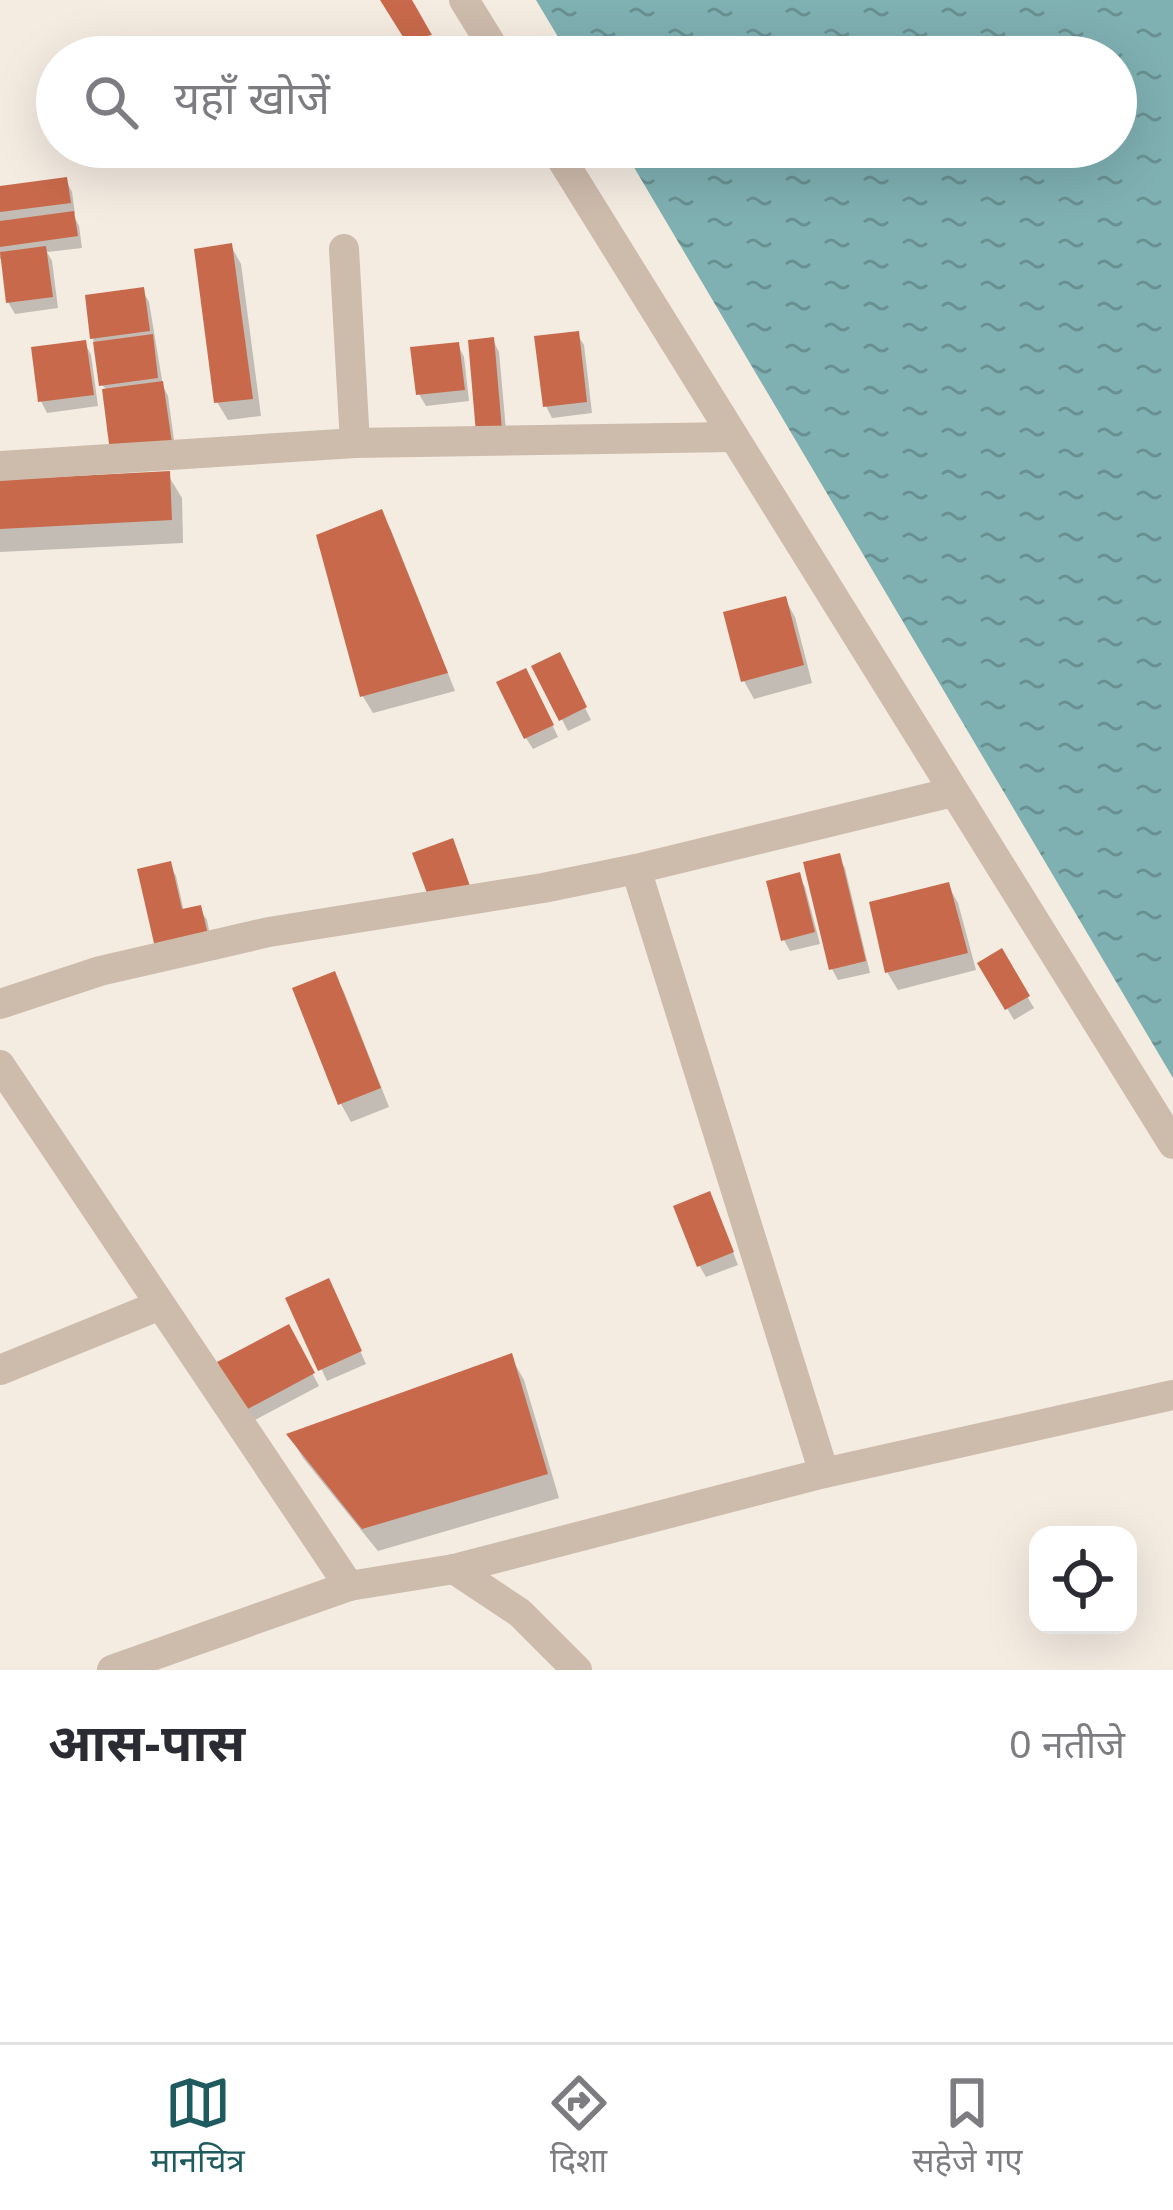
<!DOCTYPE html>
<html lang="hi">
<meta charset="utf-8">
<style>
body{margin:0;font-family:Arial,"Noto Sans Devanagari",sans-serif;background:#f7f7f7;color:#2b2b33}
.controls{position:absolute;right:36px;bottom:36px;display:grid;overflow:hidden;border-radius:24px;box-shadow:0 12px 48px #0002}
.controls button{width:108px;height:108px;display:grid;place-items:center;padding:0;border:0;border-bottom:3px solid #e1e1e2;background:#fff;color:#2b2b33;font:60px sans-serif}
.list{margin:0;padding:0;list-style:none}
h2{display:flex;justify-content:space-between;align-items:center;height:156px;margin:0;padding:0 48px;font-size:51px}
h2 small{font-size:39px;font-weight:400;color:#7c7c81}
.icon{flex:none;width:66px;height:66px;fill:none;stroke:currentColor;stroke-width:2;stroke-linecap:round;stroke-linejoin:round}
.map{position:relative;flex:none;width:1173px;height:1670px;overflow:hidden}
.search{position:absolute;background:#fff;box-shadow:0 12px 48px #0002;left:36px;right:36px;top:36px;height:132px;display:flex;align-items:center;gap:30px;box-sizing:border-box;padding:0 42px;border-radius:66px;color:#7c7c81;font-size:45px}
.sheet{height:372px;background:#fff}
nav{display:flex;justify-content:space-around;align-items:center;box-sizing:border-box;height:168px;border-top:3px solid #e1e1e2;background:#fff;font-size:33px;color:#7c7c81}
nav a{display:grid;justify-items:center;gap:6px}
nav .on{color:#1f5a5e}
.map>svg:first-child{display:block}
</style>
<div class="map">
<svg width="1173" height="1670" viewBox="0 0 1173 1670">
<defs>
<pattern id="water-ripples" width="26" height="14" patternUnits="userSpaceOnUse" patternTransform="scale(3)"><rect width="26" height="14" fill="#7fb0b2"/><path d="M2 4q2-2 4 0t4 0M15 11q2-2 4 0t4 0" fill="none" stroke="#699091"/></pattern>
</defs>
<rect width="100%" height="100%" fill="#f4ebe1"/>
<path fill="url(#water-ripples)" d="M536 0H1173V1078L622 147H1116V57H570Z"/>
<g fill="#0003">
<path d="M383 0H408L435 46 414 50Z"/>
<path d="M275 147H313L284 164Z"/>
<path d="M66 180 72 192 75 214H73L79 226 82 248 47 252 52 261 58 308 15 314 8 302 3 258 0 259V189Z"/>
<path d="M231 246 241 264 261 416 228 420 217 402Z"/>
<path d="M143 291 149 302 163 386 168 396 176 455 102 385 93 338Z"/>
<path d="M577 334 584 345 592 413 552 418 546 406Z"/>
<path d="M493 340 499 352 507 441 486 443Z"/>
<path d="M85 343 91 355 98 406 47 413 41 401Z"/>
<path d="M458 345 464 357 469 401 426 406 419 394Z"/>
<path d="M168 475 182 498 183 543 0 552V483Z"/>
<path d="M381 512 391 530 455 691 373 713 362 695Z"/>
<path d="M785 599 795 617 812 683 754 699 744 681Z"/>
<path d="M535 667H565L591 720 568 731Z"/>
<path d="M532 683 558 737 533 749 526 738Z"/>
<path d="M838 857 845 868 870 973 838 980 832 969Z"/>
<path d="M169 864 176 876 184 912 200 909 207 920 213 951 166 962Z"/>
<path d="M798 875 805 887 820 944 790 951 784 940Z"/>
<path d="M948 885 958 903 976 970 898 990 887 972Z"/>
<path d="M1001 952 1034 1008 1014 1020 981 964Z"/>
<path d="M334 975 344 992 389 1107 351 1122 341 1104Z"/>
<path d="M715 1207 738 1265 706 1277 699 1265Z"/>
<path d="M334 1293 366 1364 327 1381 289 1299Z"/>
<path d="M288 1328 319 1386 253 1421 221 1363Z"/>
<path d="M511 1357 524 1380 559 1498 378 1551 303 1458 290 1436Z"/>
</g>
<g fill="#c8694b">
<path d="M380 0H412L432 35 405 40Z"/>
<path d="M67 177 71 203 0 212V186Z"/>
<path d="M74 211 78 236 0 247V221Z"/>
<path d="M232 243 253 399 214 403 194 249Z"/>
<path d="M46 246 53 297 6 303 0 252Z"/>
<path d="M144 287 150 331 90 339 85 295Z"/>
<path d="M579 331 587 402 543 407 534 336Z"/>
<path d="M153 334 158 378 99 386 93 342Z"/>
<path d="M494 337 502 430 476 433 468 340Z"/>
<path d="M86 340 94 395 38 402 31 347Z"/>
<path d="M459 342 465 390 416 395 410 347Z"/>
<path d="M163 381 172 443 110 452 102 389Z"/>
<path d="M170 471 172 520 0 529V480Z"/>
<path d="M382 509 448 673 360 697 316 535Z"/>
<path d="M786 596 804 665 741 682 723 612Z"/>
<path d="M560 652 587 707 559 721 531 666Z"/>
<path d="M526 668 554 725 524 739 496 682Z"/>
<path d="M453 838 470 886 430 901 412 853Z"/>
<path d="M840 853 866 961 829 970 803 862Z"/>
<path d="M171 861 182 909 201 905 209 939 156 952 137 869Z"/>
<path d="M800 872 815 932 781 941 766 881Z"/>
<path d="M949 882 968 953 885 973 869 902Z"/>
<path d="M1002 948 1030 996 1005 1010 977 963Z"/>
<path d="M335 971 381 1088 338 1105 292 988Z"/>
<path d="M710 1191 734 1252 697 1267 673 1206Z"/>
<path d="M329 1278 362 1351 318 1371 285 1298Z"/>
<path d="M289 1324 315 1373 244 1411 217 1362Z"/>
<path d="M512 1353 548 1474 362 1529 286 1434Z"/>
</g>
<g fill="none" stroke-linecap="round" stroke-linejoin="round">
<g stroke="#cdbbac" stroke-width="30">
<path d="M464 0 499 57"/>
<path d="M554 147 1173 1144"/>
<path d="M344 249 355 443"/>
<path d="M0 466 355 443 733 437"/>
<path d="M636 869 824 1473"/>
<path d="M0 1004 100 971 269 932 543 888 636 869 953 792"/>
<path d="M0 1065 349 1586"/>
<path d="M0 1370 160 1305"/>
<path d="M454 1569 520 1613 577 1670"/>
<path d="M112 1670 349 1586 454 1569 824 1473 1173 1395"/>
</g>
</g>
</svg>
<div class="controls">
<button><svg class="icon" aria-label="locate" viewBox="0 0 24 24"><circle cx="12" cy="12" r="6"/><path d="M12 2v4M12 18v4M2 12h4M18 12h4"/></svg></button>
</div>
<div class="search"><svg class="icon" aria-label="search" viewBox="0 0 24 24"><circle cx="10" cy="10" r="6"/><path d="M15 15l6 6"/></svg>यहाँ खोजें</div>
</div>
<section class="sheet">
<h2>आस-पास<small>0 नतीजे</small></h2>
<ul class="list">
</ul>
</section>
<nav>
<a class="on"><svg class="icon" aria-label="map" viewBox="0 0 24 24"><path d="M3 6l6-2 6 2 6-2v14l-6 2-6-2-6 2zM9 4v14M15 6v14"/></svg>मानचित्र</a>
<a><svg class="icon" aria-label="directions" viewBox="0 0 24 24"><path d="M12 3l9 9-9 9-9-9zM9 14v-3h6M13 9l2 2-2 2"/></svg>दिशा</a>
<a><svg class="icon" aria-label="saved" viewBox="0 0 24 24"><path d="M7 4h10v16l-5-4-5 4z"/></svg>सहेजे गए</a>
</nav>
